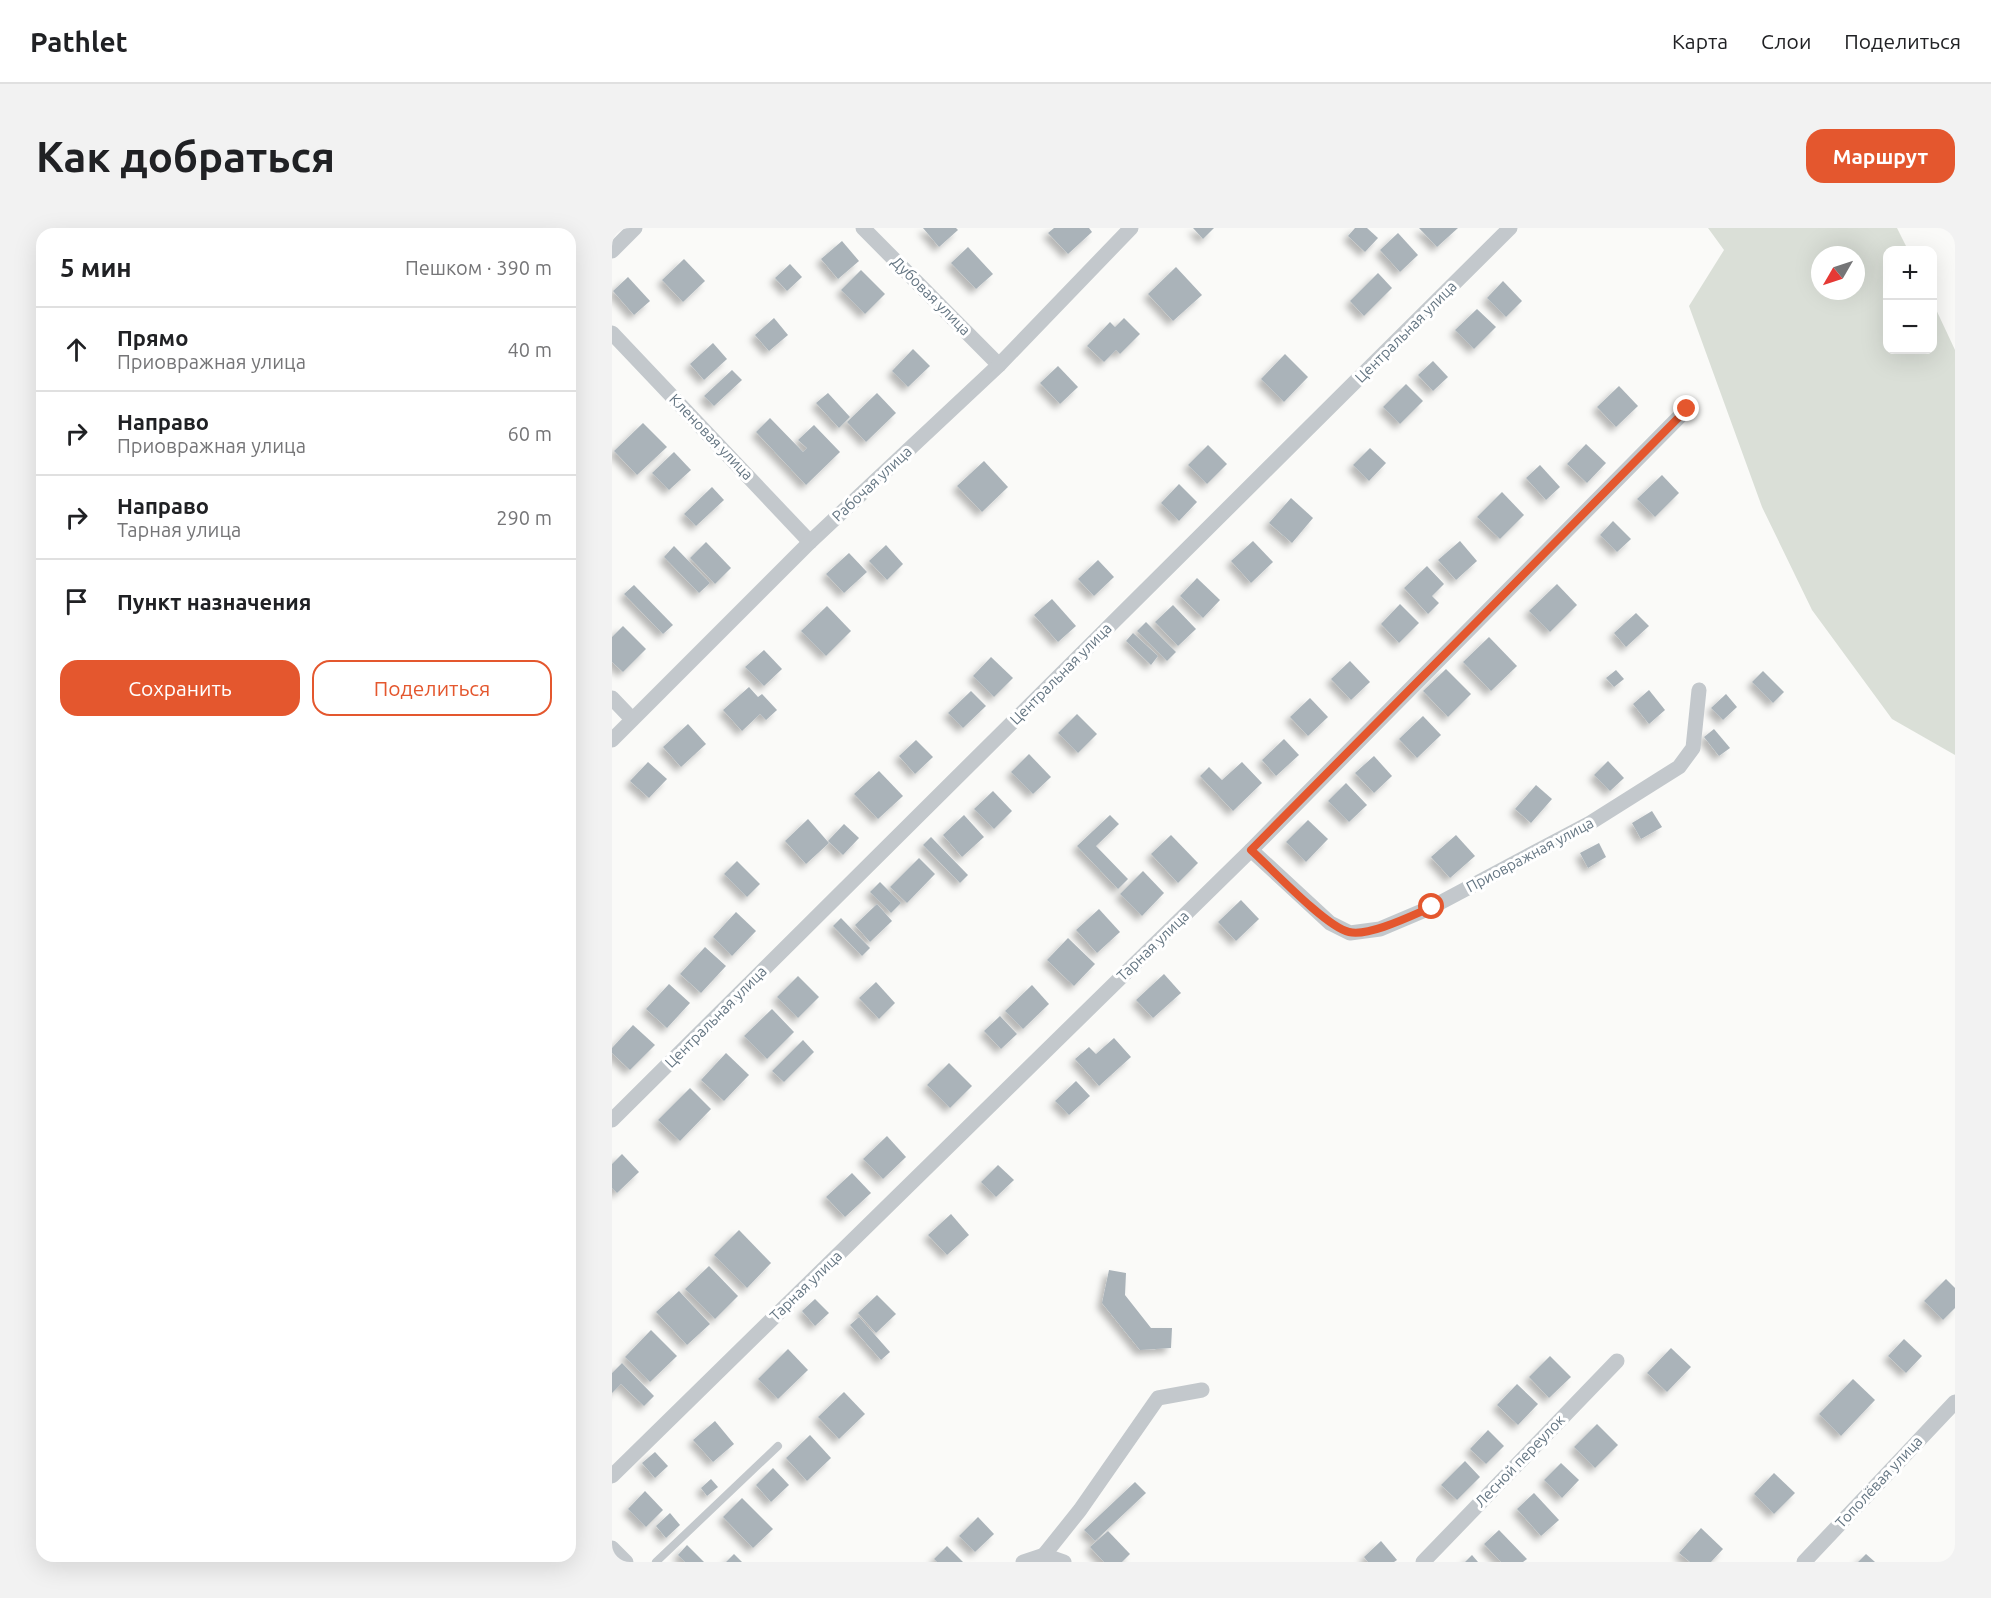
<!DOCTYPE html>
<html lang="ru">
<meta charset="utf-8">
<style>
body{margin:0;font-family:Ubuntu,sans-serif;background:#f2f2f2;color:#202124}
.controls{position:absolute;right:18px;top:18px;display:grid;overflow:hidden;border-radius:12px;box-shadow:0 6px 24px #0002}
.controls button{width:54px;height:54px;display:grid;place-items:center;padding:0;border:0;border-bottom:2px solid #e0e0e0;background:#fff;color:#202124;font:30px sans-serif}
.compass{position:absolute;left:1199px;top:18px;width:54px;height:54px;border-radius:50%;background:#fff;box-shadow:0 6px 24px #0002;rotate:231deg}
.stop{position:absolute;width:18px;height:18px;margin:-14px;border:4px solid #e4572e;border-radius:50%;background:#fff}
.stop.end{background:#e4572e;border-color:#fff;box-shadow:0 2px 6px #0008}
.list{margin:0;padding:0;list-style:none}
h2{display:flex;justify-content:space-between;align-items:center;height:78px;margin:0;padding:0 24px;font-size:26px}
h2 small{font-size:20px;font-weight:400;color:#757577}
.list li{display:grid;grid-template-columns:39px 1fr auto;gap:18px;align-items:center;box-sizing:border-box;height:84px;padding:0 24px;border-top:2px solid #e0e0e0}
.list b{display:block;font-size:22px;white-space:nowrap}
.list p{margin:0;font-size:20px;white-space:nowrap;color:#757577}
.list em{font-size:20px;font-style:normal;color:#757577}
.actions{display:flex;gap:12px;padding:18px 24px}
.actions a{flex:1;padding:14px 0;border:2px solid #e4572e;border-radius:18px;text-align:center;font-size:21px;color:#e4572e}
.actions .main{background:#e4572e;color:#fff}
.icon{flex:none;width:33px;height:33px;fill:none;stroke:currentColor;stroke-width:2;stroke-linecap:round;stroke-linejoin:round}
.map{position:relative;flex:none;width:1343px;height:1334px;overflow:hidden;border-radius:18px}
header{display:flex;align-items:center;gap:36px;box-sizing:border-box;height:84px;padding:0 30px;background:#fff;border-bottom:2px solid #e0e0e0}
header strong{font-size:28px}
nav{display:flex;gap:33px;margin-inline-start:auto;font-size:21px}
.intro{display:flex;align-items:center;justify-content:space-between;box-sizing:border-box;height:144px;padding:0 36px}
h1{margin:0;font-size:42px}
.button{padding:15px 27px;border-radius:18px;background:#e4572e;color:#fff;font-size:21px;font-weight:700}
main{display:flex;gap:36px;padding:0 36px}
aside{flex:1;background:#fff;border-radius:18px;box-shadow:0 6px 24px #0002}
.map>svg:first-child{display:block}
</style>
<header>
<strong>Pathlet</strong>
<nav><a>Карта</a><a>Слои</a><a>Поделиться</a></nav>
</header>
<div class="intro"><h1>Как добраться</h1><a class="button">Маршрут</a></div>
<main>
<aside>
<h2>5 мин<small>Пешком · 390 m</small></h2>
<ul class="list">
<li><svg class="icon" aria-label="ahead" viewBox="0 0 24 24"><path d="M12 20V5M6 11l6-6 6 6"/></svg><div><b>Прямо</b><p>Приовражная улица</p></div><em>40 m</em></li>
<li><svg class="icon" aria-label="right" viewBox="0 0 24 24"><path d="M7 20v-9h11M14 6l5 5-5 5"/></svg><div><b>Направо</b><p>Приовражная улица</p></div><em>60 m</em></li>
<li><svg class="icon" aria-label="right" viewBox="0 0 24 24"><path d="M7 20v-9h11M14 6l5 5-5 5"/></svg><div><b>Направо</b><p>Тарная улица</p></div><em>290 m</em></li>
<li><svg class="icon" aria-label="arrive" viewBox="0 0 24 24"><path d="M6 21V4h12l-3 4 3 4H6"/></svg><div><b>Пункт назначения</b></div></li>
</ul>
<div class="actions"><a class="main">Сохранить</a><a>Поделиться</a></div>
</aside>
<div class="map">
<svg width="1343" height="1334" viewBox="0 0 1343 1334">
<defs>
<filter id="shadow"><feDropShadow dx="-5" dy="5" stdDeviation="3" flood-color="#0004"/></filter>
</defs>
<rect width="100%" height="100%" fill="#fafaf8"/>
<path fill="#dadfd7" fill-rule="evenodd" d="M1096 0H1285L1296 22H1276V122H1320L1321 75 1343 122V527L1280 491 1200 382 1150 279 1077 78 1112 22ZM1208 27H1244V63H1208Z"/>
<g fill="#aab3b9" filter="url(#shadow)">
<path d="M311 0H344L346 2 327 19Z"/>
<path d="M442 0H477L480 4 456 26 436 5Z"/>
<path d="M581 0H602L591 11Z"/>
<path d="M743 0H755L766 10 753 24 736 8Z"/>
<path d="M807 0H846L825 19Z"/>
<path d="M786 5 806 27 788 44 768 22Z"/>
<path d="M230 13 247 33 226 51 209 31Z"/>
<path d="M356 19 381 46 364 61 339 35Z"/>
<path d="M72 31 93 53 71 74 50 52Z"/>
<path d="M178 36 190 49 175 63 163 50Z"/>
<path d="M564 39 590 67 561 93 536 66Z"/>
<path d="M249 42 273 66 253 86 229 62Z"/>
<path d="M766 45 780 60 752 88 738 73Z"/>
<path d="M16 49 38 73 22 87 1 63Z"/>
<path d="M891 53 910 73 894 89 875 70Z"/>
<path d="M865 81 884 99 862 121 843 102Z"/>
<path d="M162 90 176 107 157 123 143 107Z"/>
<path d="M512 90 528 106 508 126 504 122 492 134 475 118 498 94 503 99Z"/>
<path d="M101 115 115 131 92 152 78 136Z"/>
<path d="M301 121 318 138 296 159 280 143Z"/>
<path d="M673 126 696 149 672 174 649 151Z"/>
<path d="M821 133 836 149 821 163 806 147Z"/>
<path d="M446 138 466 159 448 176 428 155Z"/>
<path d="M120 142 130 152 102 178 92 168Z"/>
<path d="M794 156 811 173 788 196 771 179Z"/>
<path d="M1007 158 1026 178 1004 199 985 179Z"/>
<path d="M216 165 238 189 227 200 204 175Z"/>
<path d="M265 165 284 185 254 214 235 194Z"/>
<path d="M158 190 191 224 195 220 186 212 202 197 228 224 194 257 144 204Z"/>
<path d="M31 195 55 219 25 247 2 223Z"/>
<path d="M974 216 994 235 975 255 955 236Z"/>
<path d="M596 217 615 236 595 256 576 237Z"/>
<path d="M758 220 774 235 757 253 741 237Z"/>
<path d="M62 224 79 242 57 262 40 245Z"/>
<path d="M372 233 396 259 370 284 345 258Z"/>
<path d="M928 237 948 259 934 272 914 250Z"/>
<path d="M1050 247 1067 265 1043 289 1025 271Z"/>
<path d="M567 256 585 274 567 293 549 275Z"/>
<path d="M100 259 112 272 84 298 72 286Z"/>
<path d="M890 264 912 287 888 311 865 289Z"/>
<path d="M679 270 701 290 680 315 657 295Z"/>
<path d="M1001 293 1019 311 1005 324 988 307Z"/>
<path d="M641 313 661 334 639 355 619 333Z"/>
<path d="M848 313 865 333 844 352 826 332Z"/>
<path d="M94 314 119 340 103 356 78 330Z"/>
<path d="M274 317 291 336 275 352 257 333Z"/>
<path d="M62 318 98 355 87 365 52 329Z"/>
<path d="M237 325 255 344 232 365 214 346Z"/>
<path d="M486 332 502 349 482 368 466 351Z"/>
<path d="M815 338 832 356 820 368 827 375 816 386 792 360Z"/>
<path d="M585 350 608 372 591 390 568 368Z"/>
<path d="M945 356 965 377 938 404 917 383Z"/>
<path d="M22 357 61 397 51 406 12 366Z"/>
<path d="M440 371 464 398 446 414 422 387Z"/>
<path d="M788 376 807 395 787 415 769 396Z"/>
<path d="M561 377 584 401 566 418 543 394Z"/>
<path d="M215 378 239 403 214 428 189 403Z"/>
<path d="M1024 385 1037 398 1014 419 1002 405Z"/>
<path d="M534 394 564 424 555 433 525 403Z"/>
<path d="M11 398 34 421 11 444 0 434V409Z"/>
<path d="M521 405 546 428 539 437 514 413Z"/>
<path d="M877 409 905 438 879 463 851 434Z"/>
<path d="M152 422 170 441 152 458 133 439Z"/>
<path d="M379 429 401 450 382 469 361 448Z"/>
<path d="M738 433 758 454 739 472 719 451Z"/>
<path d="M834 441 859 466 836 489 811 463Z"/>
<path d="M1004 442 1012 451 1002 459 994 450Z"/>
<path d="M1151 443 1172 464 1161 475 1140 454Z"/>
<path d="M137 459 146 469 150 466 165 482 154 492 148 486 130 503 111 482Z"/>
<path d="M1037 462 1053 482 1037 496 1021 476Z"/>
<path d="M359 463 374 478 351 500 336 485Z"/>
<path d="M1114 466 1125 479 1111 492 1099 480Z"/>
<path d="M698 470 716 489 696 508 678 489Z"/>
<path d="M465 486 485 506 466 525 446 505Z"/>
<path d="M811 488 829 507 805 530 787 511Z"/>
<path d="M76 496 94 516 69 539 51 519Z"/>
<path d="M1102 501 1118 520 1107 528 1092 509Z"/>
<path d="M672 511 687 527 664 548 650 532Z"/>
<path d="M304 512 321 529 303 546 287 528Z"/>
<path d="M417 526 439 549 421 566 399 544Z"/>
<path d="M762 528 780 548 762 565 743 545Z"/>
<path d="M996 533 1012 550 998 563 982 547Z"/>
<path d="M36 534 55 551 37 570 18 553Z"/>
<path d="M630 534 650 555 621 583 588 548 597 539 610 552Z"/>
<path d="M267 543 291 568 266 591 242 566Z"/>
<path d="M734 555 755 577 737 594 716 573Z"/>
<path d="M924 557 940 571 919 595 903 581Z"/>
<path d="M381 563 400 583 382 601 362 581Z"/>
<path d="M1040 583 1050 599 1029 611 1020 595Z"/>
<path d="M352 587 372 609 350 629 331 607Z"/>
<path d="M498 587 507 596 484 618 516 651 506 661 465 618Z"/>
<path d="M196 591 217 615 194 636 173 613Z"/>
<path d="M696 592 716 611 694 634 674 614Z"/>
<path d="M232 596 247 610 231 627 216 613Z"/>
<path d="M559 607 586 635 566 655 539 626Z"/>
<path d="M844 607 863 628 838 650 819 629Z"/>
<path d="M319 609 356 647 348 655 311 617Z"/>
<path d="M987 615 994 629 976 640 968 625Z"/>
<path d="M307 630 323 646 295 675 278 659Z"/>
<path d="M125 633 148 656 135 669 112 646Z"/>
<path d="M531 643 552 665 530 688 508 666Z"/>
<path d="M268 654 289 675 279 685 258 664Z"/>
<path d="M629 672 647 691 624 713 606 694Z"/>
<path d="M265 676 280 693 258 714 243 697Z"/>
<path d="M487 681 508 704 485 725 464 702Z"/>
<path d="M124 684 144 703 120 728 101 709Z"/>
<path d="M229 690 258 720 250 728 221 698Z"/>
<path d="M456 710 483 736 462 758 435 732Z"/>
<path d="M93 719 114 738 89 765 68 746Z"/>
<path d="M552 746 569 765 541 790 524 772Z"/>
<path d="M186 748 207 769 186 790 165 769Z"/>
<path d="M264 754 283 775 267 791 247 770Z"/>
<path d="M57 756 78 775 55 800 34 781Z"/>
<path d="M420 757 437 776 411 801 393 783Z"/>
<path d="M160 781 182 804 155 831 132 808Z"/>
<path d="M388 788 405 806 389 821 372 803Z"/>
<path d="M21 797 43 817 18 842 0 825V820Z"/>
<path d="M502 810 519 829 487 858 463 831 477 819 484 826Z"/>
<path d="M191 812 202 824 172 854 160 843Z"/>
<path d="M114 825 137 847 112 873 89 852Z"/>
<path d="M337 835 360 858 338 880 315 857Z"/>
<path d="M464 853 478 868 457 887 443 873Z"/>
<path d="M78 860 99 881 68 913 46 892Z"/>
<path d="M275 908 294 929 271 951 251 931Z"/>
<path d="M10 926 27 944 5 965 0 960V936Z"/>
<path d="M386 937 402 952 384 969 369 954Z"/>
<path d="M240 945 259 965 233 989 214 969Z"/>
<path d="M339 986 357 1007 335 1027 316 1007Z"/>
<path d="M127 1002 159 1035 135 1060 102 1027Z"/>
<path d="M97 1038 126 1068 103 1091 73 1061Z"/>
<path d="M497 1042 514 1045 513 1067 539 1100H560L559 1120 528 1122 490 1075Z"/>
<path d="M1334 1051 1343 1060V1080L1331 1092 1312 1073Z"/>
<path d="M67 1063 98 1096 75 1117 44 1084Z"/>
<path d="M265 1067 284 1086 264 1105 246 1085Z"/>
<path d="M203 1071 217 1085 203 1098 190 1083Z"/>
<path d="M247 1089 278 1124 269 1132 238 1097Z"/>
<path d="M39 1102 65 1128 38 1154 13 1129Z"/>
<path d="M1292 1111 1310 1128 1294 1145 1276 1128Z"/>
<path d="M1059 1120 1079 1139 1055 1164 1035 1145Z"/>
<path d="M176 1121 196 1142 166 1171 146 1151Z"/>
<path d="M938 1128 959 1149 937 1170 917 1149Z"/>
<path d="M10 1135 42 1168 32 1178 9 1156 0 1165V1145Z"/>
<path d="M1241 1151 1263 1172 1229 1208 1207 1186Z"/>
<path d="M905 1156 926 1176 906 1197 885 1177Z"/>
<path d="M232 1164 253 1186 227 1211 206 1189Z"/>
<path d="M103 1193 122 1216 101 1234 81 1212Z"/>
<path d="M985 1196 1006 1217 983 1240 962 1219Z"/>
<path d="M876 1202 892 1218 874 1236 858 1221Z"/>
<path d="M198 1207 219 1230 195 1253 174 1230Z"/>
<path d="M43 1224 56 1238 43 1250 30 1235Z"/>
<path d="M853 1233 868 1249 845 1272 829 1257Z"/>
<path d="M949 1235 967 1252 950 1270 932 1252Z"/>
<path d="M161 1240 177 1257 159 1274 144 1257Z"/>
<path d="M1162 1245 1183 1265 1162 1286 1142 1266Z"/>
<path d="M99 1251 106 1259 95 1268 89 1260Z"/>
<path d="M523 1254 534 1265 483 1313 472 1302Z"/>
<path d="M33 1263 51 1282 34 1299 16 1281Z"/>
<path d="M922 1265 947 1292 929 1308 905 1281Z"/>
<path d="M130 1270 161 1301 141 1320 111 1289Z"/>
<path d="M58 1285 68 1297 54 1310 44 1298Z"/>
<path d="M366 1289 382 1306 363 1324 347 1308Z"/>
<path d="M1089 1300 1111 1321 1099 1334H1078L1067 1325Z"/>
<path d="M887 1302 915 1331 911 1334H889L872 1316Z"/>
<path d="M496 1303 518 1326 510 1334H492L478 1319Z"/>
<path d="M769 1313 785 1332 782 1334H756L752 1329Z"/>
<path d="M75 1317 92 1334H73L66 1327Z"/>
<path d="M335 1318 351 1334H325L322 1331Z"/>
<path d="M122 1326 130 1334H114Z"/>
<path d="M1254 1326 1263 1334H1246Z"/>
<path d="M860 1327 866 1334H853Z"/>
</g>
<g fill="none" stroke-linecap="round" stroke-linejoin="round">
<path stroke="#c3c8cc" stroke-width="8" d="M44 1334 166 1218"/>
<g stroke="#c3c8cc" stroke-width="15">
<path d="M251 0 387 137"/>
<path d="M0 23 23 0"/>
<path d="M0 105 198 314"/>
<path d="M0 470 20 491"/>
<path d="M0 512 198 314 387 137 519 0"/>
<path d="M639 622 718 695 738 705 768 701 820 679 978 595 1067 539 1081 520 1087 462"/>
<path d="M0 892 898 0"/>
<path d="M0 1248 639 622 1075 181"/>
<path d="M0 1320 14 1334"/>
<path d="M432 1327 468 1282 546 1170 590 1162"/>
<path d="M411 1334 432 1327 452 1334"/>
<path d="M811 1334 1005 1133"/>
<path d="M1192 1334 1343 1174"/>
</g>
</g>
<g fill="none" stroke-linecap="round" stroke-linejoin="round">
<path stroke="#e4572e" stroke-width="8" d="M820 679C801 687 757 709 737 704 714 699 659 640 639 622L1075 181"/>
</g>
<g text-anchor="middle" stroke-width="6" stroke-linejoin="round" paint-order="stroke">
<g font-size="15" fill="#657683" stroke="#fff">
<text transform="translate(319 68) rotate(45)" y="5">Дубовая улица</text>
<text transform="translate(794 104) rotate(-45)" y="5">Центральная улица</text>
<text transform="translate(99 209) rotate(46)" y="5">Кленовая улица</text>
<text transform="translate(260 256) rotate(-43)" y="5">Рабочая улица</text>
<text transform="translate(449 446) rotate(-45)" y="5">Центральная улица</text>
<text transform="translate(918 627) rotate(-28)" y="5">Приовражная улица</text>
<text transform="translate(541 718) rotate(-44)" y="5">Тарная улица</text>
<text transform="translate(104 789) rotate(-45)" y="5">Центральная улица</text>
<text transform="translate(194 1058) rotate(-44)" y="5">Тарная улица</text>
<text transform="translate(908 1233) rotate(-46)" y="5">Лесной переулок</text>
<text transform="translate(1267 1254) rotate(-47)" y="5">Тополёвая улица</text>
</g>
</g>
</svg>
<div class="controls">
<button>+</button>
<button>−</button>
</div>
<svg class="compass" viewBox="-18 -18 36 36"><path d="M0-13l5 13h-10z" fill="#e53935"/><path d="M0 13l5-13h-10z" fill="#757577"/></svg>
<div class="stop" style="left:820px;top:679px"></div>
<div class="stop end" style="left:1075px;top:181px"></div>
</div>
</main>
